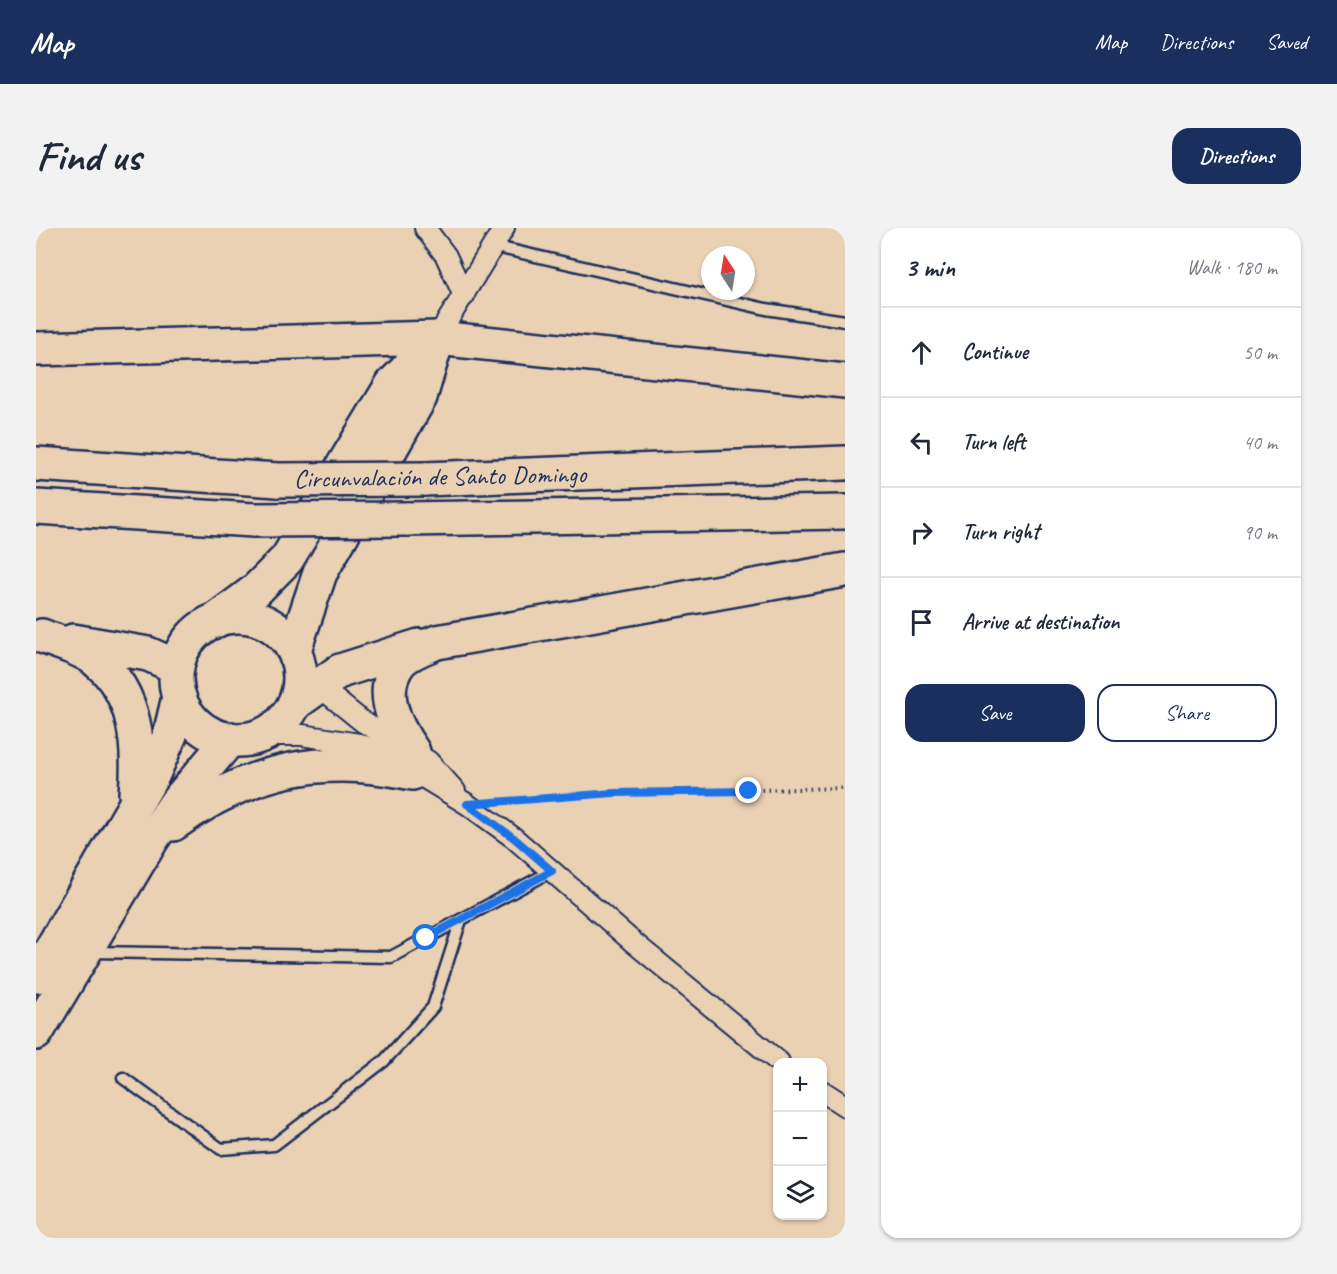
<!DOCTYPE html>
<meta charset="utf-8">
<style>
body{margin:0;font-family:Caveat,sans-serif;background:#f2f2f3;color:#1f2937}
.controls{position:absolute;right:18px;bottom:18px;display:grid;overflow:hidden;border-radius:12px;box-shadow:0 2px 4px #0004}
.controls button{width:54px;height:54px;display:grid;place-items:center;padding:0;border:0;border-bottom:2px solid #e0e1e3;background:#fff;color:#1f2937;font:30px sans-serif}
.compass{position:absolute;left:665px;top:18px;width:54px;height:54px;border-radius:50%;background:#fff;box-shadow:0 2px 4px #0004;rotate:348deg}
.stop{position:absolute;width:18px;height:18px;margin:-14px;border:4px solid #1a73e8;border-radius:50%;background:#fff}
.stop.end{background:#1a73e8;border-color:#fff;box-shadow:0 2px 6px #0008}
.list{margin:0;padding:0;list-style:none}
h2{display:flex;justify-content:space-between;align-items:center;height:78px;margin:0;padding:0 24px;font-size:26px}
h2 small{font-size:20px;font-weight:400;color:#747a83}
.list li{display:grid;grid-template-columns:39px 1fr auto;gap:18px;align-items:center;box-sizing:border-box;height:90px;padding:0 24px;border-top:2px solid #e0e1e3}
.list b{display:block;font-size:22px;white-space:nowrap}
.list em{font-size:20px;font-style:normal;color:#747a83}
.actions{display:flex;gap:12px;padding:18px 24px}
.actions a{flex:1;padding:14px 0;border:2px solid #1b2f5e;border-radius:18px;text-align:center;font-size:21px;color:#1b2f5e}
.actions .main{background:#1b2f5e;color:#fff}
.icon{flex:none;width:33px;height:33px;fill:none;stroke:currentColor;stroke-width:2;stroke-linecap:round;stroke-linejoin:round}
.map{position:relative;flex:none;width:809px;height:1010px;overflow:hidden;border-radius:18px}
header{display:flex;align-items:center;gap:36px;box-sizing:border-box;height:84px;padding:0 30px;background:#1b2f5e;color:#fff}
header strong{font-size:28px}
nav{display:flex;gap:33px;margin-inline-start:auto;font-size:21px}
.intro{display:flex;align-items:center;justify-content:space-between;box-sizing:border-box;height:144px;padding:0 36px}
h1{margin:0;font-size:42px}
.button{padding:15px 27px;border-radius:18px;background:#1b2f5e;color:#fff;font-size:21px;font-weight:700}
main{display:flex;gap:36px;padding:0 36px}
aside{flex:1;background:#fff;border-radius:18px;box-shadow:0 2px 4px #0004}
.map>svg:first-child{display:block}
</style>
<header>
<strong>Map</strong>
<nav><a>Map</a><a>Directions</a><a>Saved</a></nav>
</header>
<div class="intro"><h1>Find us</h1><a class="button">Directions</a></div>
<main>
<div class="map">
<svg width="809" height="1010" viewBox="0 0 809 1010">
<rect width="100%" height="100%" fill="#ebd1b3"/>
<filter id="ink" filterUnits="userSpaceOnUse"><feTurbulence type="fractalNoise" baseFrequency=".0167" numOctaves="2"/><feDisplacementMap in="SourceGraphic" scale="12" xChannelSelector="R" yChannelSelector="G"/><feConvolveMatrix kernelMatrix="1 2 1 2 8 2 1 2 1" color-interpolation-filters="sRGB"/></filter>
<g filter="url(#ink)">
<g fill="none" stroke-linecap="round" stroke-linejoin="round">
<defs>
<g id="lane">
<path d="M456 18 730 81 809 93"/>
<path d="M55 724 355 729 516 643"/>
<path d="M87 850 185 921 238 917 348 833 397 779 425 692"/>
</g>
<g id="street">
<path d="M389 0 410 28 428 68"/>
<path d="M401 110 468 0"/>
<path d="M264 443 327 494 392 533 419 563"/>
<path d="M227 507H266L323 516 351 527 431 576 478 610 597 714 743 834"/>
<path d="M786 863 809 878"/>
</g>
<g id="highway">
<path d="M0 121 401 110 809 153"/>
<path d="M0 236 242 252"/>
<path d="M388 251 809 235"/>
<path d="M0 279 218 292"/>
<path d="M370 291 809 284"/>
<circle cx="202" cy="450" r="62"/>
<path d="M179 393 219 363 251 331 356 157 401 110"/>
<path d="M6 408C23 415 48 421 61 433 101 466 104 519 100 566"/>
<path d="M37 413 112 426 141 439"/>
<path d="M258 422 284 345 384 169 400 115"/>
<path d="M258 476 304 443 383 418"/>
<path d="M377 524C359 498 341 463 364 434 373 424 389 419 401 414L809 342"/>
<path d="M137 596C212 542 285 525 376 545"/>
<path d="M0 748 117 546 134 507 143 469"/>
<path d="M0 805 116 611 140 575 194 511"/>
</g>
</defs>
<use href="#lane" stroke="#1b2f5e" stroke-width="15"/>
<use href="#street" stroke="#1b2f5e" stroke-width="24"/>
<use href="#highway" stroke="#1b2f5e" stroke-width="38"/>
<path stroke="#1b2f5e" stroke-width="4" stroke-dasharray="1.5 4.5" stroke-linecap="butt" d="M462 574 578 565 809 560"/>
<use href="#lane" stroke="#ebd1b3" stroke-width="10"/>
<use href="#street" stroke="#ebd1b3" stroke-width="20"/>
<use href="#highway" stroke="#ebd1b3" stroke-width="33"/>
<defs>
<g id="highway-bridge">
<path d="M242 252 388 251"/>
<path d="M218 292 370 291"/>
</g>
</defs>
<use href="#highway-bridge" stroke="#1b2f5e" stroke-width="38" stroke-linecap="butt"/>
<use href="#highway-bridge" stroke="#ebd1b3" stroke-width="33"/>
</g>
</g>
<g fill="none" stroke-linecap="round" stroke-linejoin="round" filter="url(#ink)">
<path stroke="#1a73e8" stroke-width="8" d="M390 710 516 643 478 610 431 576 578 565 713 563"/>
</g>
<g text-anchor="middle" stroke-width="4.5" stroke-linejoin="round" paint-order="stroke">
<g font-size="26" fill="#1b2f5e" stroke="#ebd1b3">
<text transform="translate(404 248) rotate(-1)" y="9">Circunvalación de Santo Domingo</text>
</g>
</g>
</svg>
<div class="controls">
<button>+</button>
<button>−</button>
<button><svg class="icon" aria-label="layers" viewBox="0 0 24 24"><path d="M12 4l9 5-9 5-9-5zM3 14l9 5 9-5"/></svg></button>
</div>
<svg class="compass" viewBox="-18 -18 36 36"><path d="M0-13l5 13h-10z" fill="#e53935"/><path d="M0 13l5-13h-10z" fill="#747a83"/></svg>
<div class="stop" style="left:390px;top:710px"></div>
<div class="stop end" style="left:713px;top:563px"></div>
</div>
<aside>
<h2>3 min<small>Walk · 180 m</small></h2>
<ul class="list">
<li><svg class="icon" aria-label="ahead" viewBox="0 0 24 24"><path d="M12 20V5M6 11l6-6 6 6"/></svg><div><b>Continue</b></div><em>50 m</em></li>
<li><svg class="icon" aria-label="left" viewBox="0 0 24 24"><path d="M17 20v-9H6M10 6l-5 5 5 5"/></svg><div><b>Turn left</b></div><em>40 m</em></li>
<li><svg class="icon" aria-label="right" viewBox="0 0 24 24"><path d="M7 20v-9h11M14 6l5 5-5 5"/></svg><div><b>Turn right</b></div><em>90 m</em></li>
<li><svg class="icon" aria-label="arrive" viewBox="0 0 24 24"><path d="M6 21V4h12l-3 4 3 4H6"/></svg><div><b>Arrive at destination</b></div></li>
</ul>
<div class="actions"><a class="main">Save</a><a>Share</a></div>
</aside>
</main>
